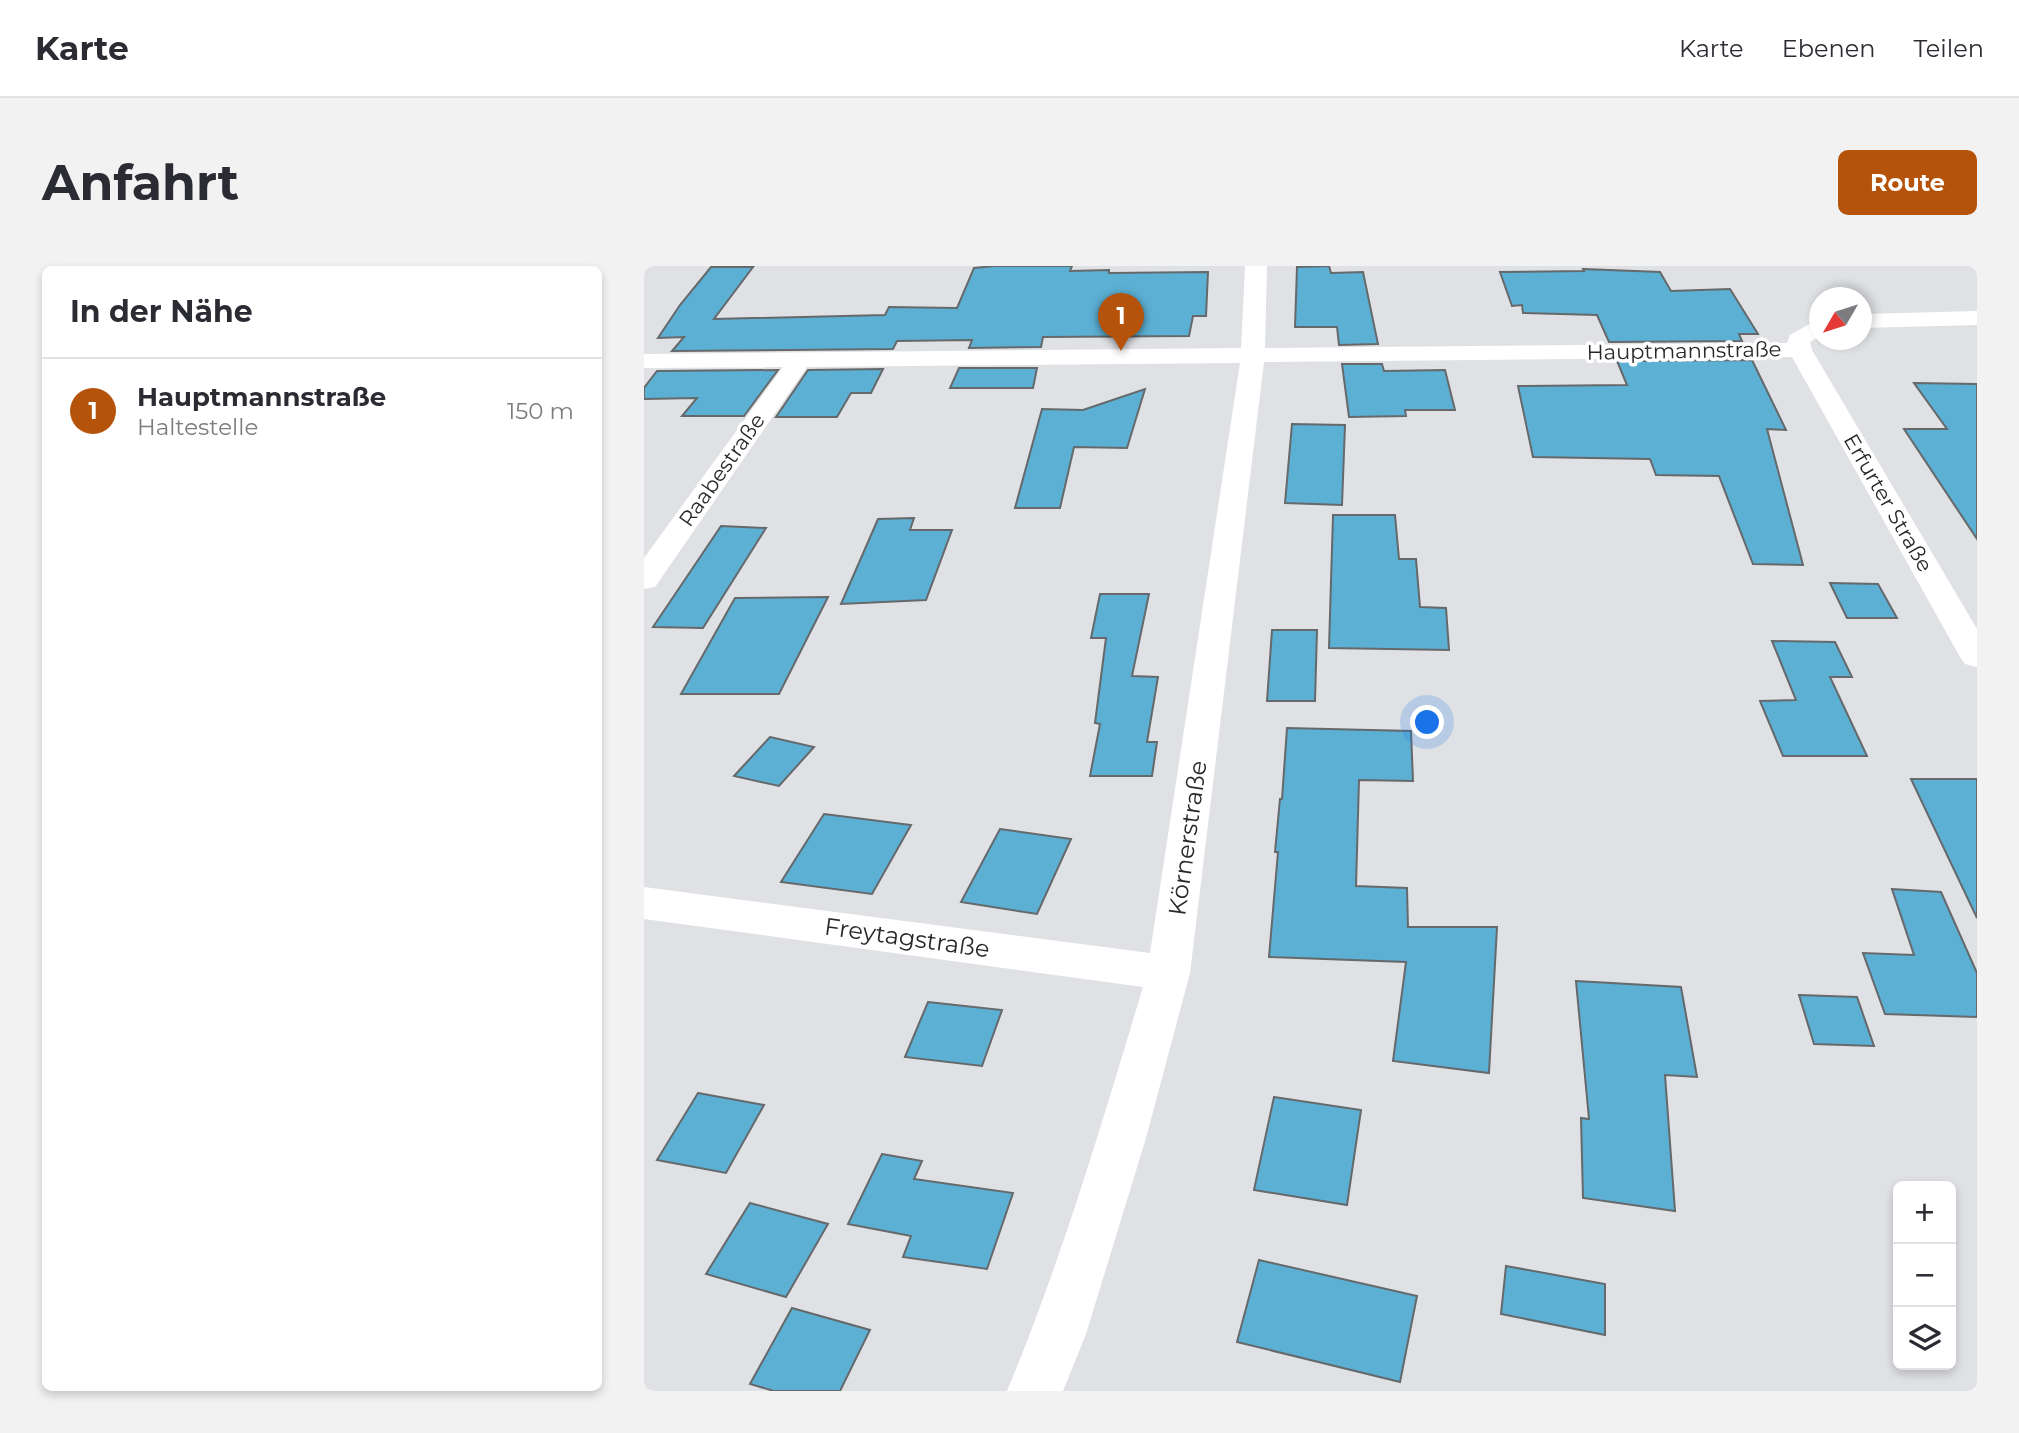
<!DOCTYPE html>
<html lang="de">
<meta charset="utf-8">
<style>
body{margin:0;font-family:Montserrat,sans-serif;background:#f2f2f3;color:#2b2b33}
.controls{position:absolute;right:21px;bottom:21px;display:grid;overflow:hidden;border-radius:10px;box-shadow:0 4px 10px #0003}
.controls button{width:63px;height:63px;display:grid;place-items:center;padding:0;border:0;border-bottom:2px solid #e1e1e2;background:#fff;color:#2b2b33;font:35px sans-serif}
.compass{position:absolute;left:1165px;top:21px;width:63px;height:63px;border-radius:50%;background:#fff;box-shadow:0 4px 10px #0003;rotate:231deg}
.you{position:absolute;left:784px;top:457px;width:24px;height:24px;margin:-18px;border:5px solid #fff;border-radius:50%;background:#1a73e8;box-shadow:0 0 0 10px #1a73e833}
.badge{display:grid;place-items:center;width:46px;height:46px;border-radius:50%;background:#b45309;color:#fff;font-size:23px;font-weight:700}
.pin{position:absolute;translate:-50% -58px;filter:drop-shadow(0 2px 4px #0008)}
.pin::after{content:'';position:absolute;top:37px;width:24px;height:21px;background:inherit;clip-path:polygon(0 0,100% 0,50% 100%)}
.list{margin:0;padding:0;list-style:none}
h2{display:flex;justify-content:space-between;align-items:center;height:91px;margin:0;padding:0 28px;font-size:30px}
h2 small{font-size:23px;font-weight:400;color:#7c7c81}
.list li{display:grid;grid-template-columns:46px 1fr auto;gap:21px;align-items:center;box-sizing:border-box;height:105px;padding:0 28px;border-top:2px solid #e1e1e2}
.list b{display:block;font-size:26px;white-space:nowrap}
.list p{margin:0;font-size:23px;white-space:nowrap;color:#7c7c81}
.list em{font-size:23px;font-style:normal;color:#7c7c81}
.icon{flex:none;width:38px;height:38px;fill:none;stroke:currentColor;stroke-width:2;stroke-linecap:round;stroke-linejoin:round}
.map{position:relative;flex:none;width:1333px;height:1125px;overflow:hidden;border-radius:10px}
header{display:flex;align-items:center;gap:42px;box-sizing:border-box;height:98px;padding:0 35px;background:#fff;border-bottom:2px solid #e1e1e2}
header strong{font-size:33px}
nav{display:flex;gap:38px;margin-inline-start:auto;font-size:24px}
.intro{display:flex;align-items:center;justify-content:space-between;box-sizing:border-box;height:168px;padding:0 42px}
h1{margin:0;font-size:49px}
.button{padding:18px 32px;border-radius:10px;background:#b45309;color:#fff;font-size:24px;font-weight:700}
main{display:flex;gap:42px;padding:0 42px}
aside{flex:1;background:#fff;border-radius:10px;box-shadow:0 4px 10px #0003}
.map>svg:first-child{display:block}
</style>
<header>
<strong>Karte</strong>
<nav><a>Karte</a><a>Ebenen</a><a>Teilen</a></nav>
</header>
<div class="intro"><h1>Anfahrt</h1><a class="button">Route</a></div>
<main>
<aside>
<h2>In der Nähe<small></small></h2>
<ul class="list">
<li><span class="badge">1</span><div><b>Hauptmannstraße</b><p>Haltestelle</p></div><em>150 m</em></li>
</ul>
</aside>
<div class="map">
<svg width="1333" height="1125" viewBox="0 0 1333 1125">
<rect width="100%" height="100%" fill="#dfe1e5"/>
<g fill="#5cb0d4" stroke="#65696b" stroke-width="2">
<path d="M350 0H428L426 5 465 4V7L564 6 562 50H549L545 70 399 71 397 81 325 82 328 74 253 75 249 83 28 85 40 71 14 72 36 39 67 1H109L70 53 241 49 245 41 313 42 330 2Z"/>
<path d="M685 0 687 7 719 6 734 78 695 79 693 61H651L653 1Z"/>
<path d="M939 3 1016 6 1027 25 1086 23 1114 68H1095L1098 75 965 76 953 49 879 47 878 39 868 40 856 6 940 5Z"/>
<path d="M1108 94 1142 164 1123 163 1159 299 1109 298 1075 210 1012 209 1006 193 889 191 874 120 983 119 973 95Z"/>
<path d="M698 98H738L740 105 801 104 811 144H761L762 150 705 151Z"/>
<path d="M315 102H393L389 122H306Z"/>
<path d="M239 103 227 127H207L193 151H132L164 104Z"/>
<path d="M134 104 100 150H38L53 132 0 133V122L13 105Z"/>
<path d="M1270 117 1333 118V273L1260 163H1303Z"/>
<path d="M501 123 483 182 430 181 416 242H371L398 143 439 144Z"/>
<path d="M648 158 701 159 698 239 641 237Z"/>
<path d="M689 249H751L755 293H772L776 341 802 342 805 384 685 382Z"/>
<path d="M270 252 266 264H308L282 334 197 338 234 253Z"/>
<path d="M77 260 122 262 59 362 9 361Z"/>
<path d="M1186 317 1234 318 1253 352H1203Z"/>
<path d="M456 328H505L488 410 514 411 503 476H513L508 510H446L456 458 451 457 462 372H447Z"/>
<path d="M184 331 135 428H37L91 332Z"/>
<path d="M628 364H673L671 435H623Z"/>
<path d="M1128 375 1191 376 1208 411H1186L1223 490H1139L1116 435 1152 434Z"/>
<path d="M643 462 767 465 769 515 715 514 712 620 763 622 764 661H853L845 807 749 795 762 696 625 691 634 586H631L636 533H638Z"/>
<path d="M126 471 170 481 135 520 90 510Z"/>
<path d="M1267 513H1333V652Z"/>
<path d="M180 548 267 559 228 628 137 616Z"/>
<path d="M356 563 427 573 393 648 317 636Z"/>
<path d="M1248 623 1297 626 1333 707V751L1241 748 1219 687 1270 689Z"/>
<path d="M932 715 1037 721 1053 811 1021 809 1031 945 939 932 937 852 945 853Z"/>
<path d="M1155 729 1213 731 1230 780 1170 778Z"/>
<path d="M284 736 358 744 338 800 261 791Z"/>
<path d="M54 827 120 839 82 907 13 894Z"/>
<path d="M630 831 717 844 703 939 610 924Z"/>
<path d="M238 888 278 895 270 913 369 927 343 1003 259 991 267 970 204 958Z"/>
<path d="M106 937 184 958 142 1031 62 1008Z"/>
<path d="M615 994 773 1030 756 1116 593 1076Z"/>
<path d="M862 1000 961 1018V1069L857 1048Z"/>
<path d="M148 1042 226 1064 196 1125H130L106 1118Z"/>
</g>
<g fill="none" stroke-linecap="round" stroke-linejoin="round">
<g fill="#fff" fill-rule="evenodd">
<path d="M601 0H623L621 82 1143 77 1146 69 1176 52V70L1166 76 1168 84 1333 363V401L1321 398 1316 391 1148 91 620 96 546 707 502 872 442 1068 419 1125H363C418 993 458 857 499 721L0 653V621L506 687 596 97 163 101 11 321 0 323V292L139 101 0 102V88L597 82Z"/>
<path d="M1333 45V59L1218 62V48Z"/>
</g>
</g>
<g text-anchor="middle" stroke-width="7" stroke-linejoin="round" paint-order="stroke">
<g font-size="21" fill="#272829" stroke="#fff">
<text transform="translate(1040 85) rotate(-1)" y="7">Hauptmannstraße</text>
<text transform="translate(78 204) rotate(-55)" y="7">Raabestraße</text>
<text transform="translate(1244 237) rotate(60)" y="7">Erfurter Straße</text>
</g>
<g font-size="24" fill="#272829" stroke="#fff">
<text transform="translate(544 572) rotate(-82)" y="8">Körnerstraße</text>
<text transform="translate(263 672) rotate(8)" y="8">Freytagstraße</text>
</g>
</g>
</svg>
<div class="controls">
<button>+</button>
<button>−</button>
<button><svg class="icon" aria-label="layers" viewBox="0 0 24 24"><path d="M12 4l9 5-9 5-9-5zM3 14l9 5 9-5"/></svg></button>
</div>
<svg class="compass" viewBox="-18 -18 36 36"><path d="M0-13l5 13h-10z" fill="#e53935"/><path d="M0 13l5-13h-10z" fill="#7c7c81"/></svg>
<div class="you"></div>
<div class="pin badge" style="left:477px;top:85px">1</div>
</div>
</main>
